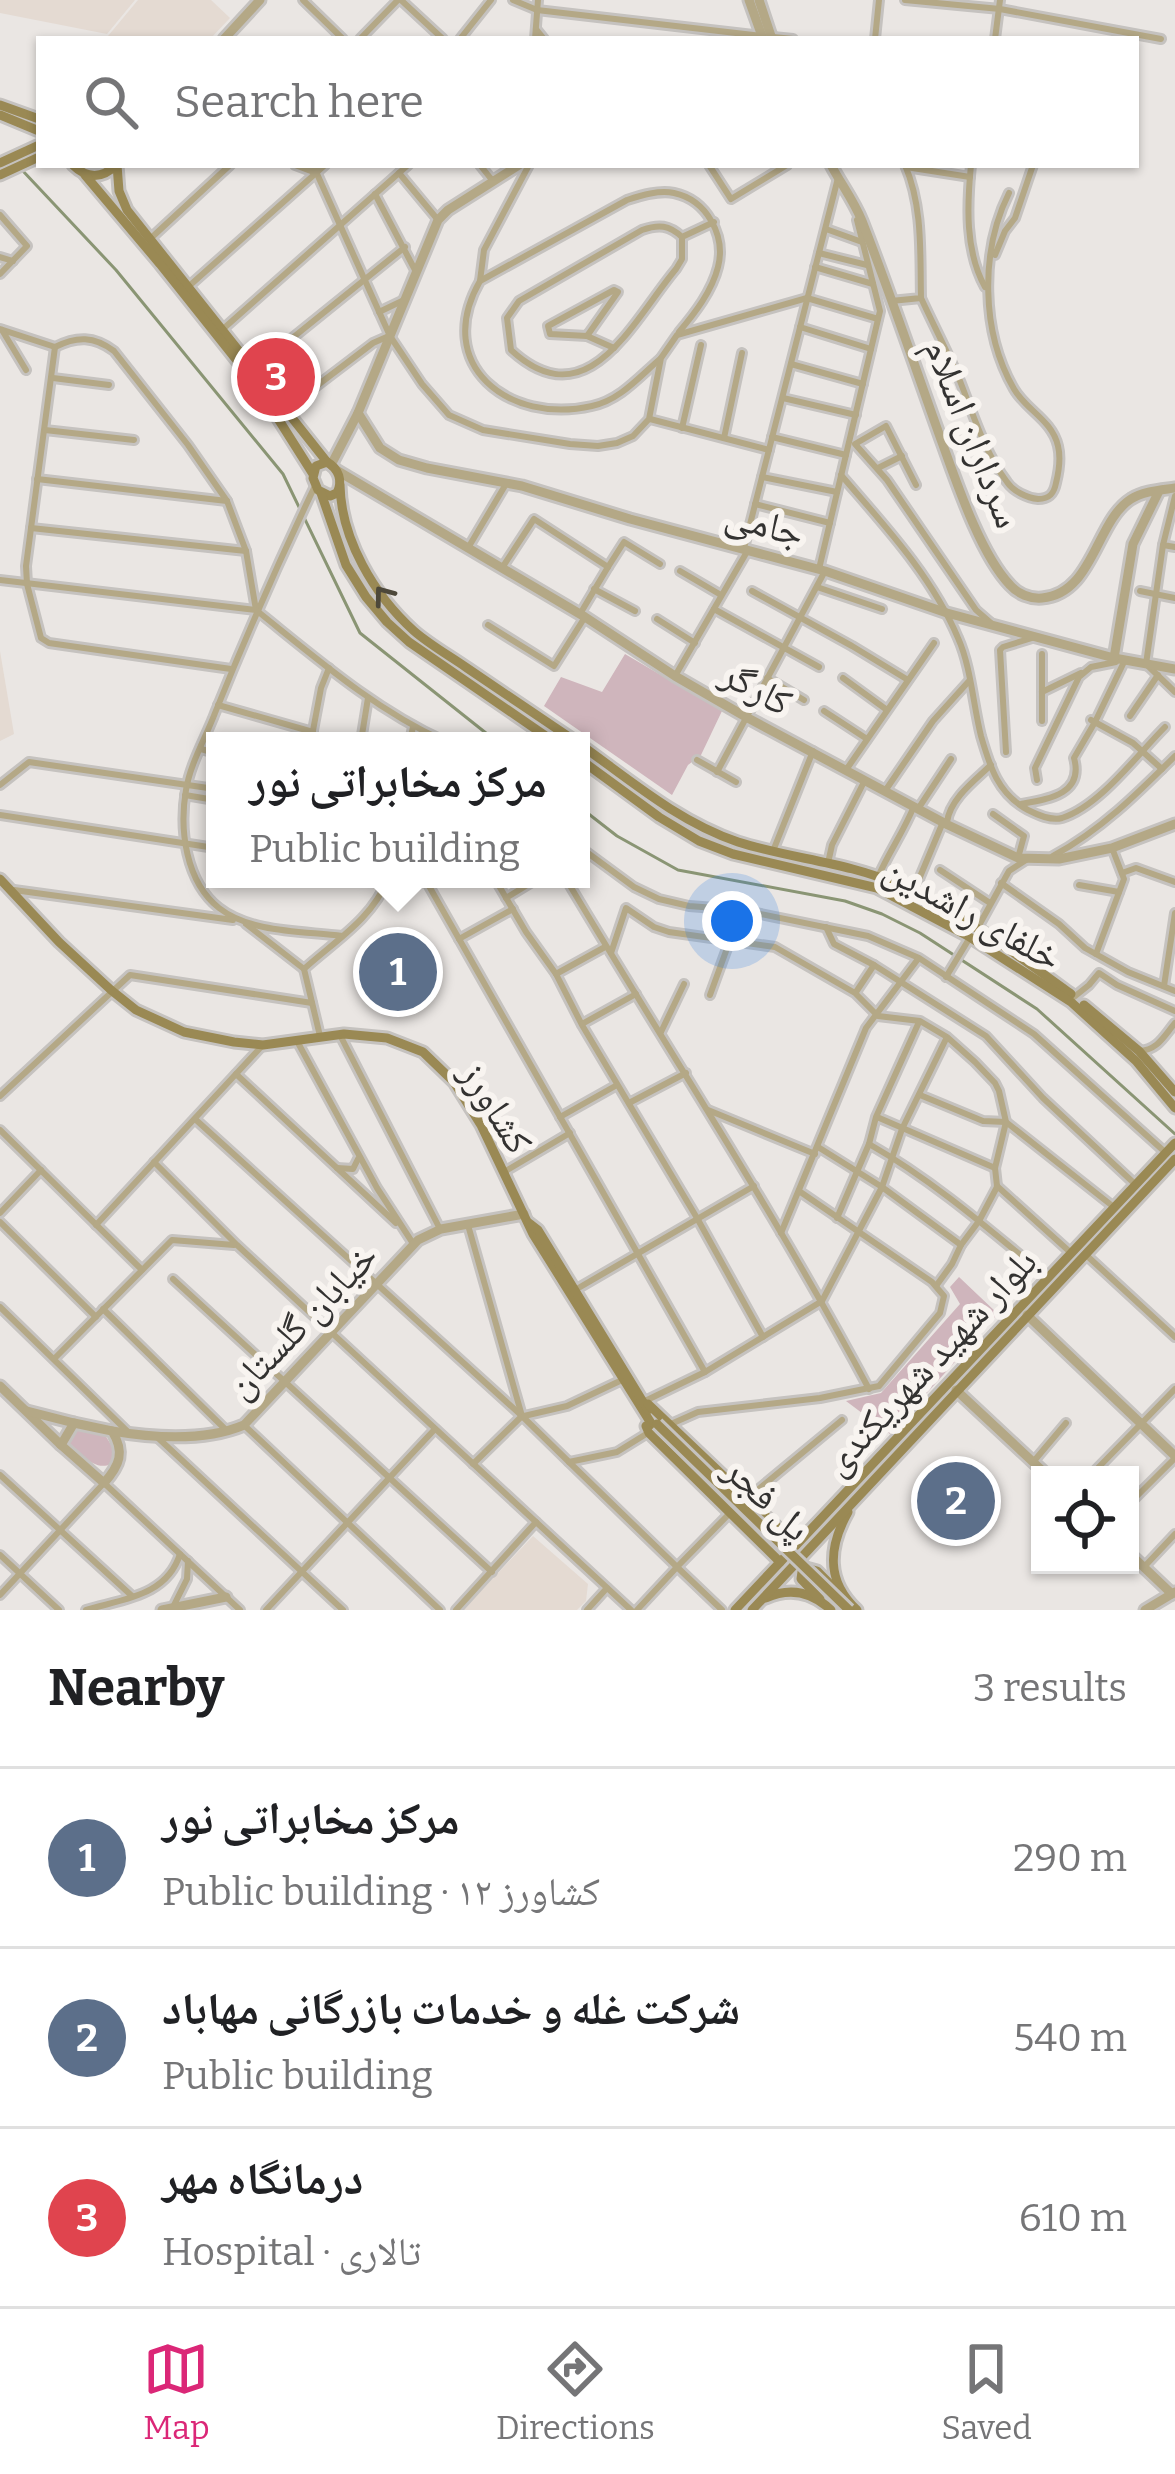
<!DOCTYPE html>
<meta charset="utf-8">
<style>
body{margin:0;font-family:Bitter,"Noto Naskh Arabic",serif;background:#f6f6f6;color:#202124}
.controls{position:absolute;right:36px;bottom:36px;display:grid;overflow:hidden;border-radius:0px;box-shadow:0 3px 9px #0004}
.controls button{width:108px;height:108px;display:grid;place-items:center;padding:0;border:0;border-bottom:3px solid #e0e0e0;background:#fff;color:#202124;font:60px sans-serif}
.you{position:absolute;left:732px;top:921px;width:42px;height:42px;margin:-30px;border:9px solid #fff;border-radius:50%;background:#1a73e8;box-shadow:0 0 0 18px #1a73e833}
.badge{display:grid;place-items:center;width:78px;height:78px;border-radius:50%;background:#db2777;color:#fff;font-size:39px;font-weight:700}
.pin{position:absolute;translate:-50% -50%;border:6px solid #fff;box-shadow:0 3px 12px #0006}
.popup{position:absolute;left:206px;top:732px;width:384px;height:156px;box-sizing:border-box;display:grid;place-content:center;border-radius:0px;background:#fff;filter:drop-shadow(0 3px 9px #0005);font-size:39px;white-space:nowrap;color:#757577}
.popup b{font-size:45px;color:#202124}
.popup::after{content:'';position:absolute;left:50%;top:100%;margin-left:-24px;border:24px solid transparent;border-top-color:#fff}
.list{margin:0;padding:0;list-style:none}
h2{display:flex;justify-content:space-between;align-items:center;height:156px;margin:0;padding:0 48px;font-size:51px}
h2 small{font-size:39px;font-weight:400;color:#757577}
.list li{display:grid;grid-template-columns:78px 1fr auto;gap:36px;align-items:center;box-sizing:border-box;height:180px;padding:0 48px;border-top:3px solid #e0e0e0}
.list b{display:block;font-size:45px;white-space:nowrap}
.list p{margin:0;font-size:39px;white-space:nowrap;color:#757577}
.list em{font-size:39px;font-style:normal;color:#757577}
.icon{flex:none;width:66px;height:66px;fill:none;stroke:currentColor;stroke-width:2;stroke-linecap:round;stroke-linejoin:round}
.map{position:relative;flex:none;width:1175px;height:1610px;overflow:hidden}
.search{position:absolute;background:#fff;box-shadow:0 3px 9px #0004;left:36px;right:36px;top:36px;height:132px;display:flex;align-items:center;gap:30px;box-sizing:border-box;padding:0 42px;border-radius:0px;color:#757577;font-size:45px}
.sheet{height:696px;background:#fff}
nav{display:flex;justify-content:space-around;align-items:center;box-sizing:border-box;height:168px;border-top:3px solid #e0e0e0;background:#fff;font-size:33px;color:#757577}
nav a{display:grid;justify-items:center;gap:6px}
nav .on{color:#db2777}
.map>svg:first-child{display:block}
</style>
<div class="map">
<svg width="1175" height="1610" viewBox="0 0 1175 1610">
<rect width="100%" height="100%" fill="#eae6e3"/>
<g fill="#e4dad2">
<path d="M0 0H135L107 34 0 13Z"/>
<path d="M138 0H211L230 18 210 39H121L108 36Z"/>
<path d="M0 651 14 734 0 741Z"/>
<path d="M533 1536 588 1584 586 1601 577 1610H463Z"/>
</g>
<g fill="#cfb5bc">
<path d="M625 654 722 711 701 755 688 765 672 795 544 706 561 677 602 692Z"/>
<path d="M959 1277 998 1314 890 1434 846 1401 881 1393 960 1304 950 1287Z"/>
<path d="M77 1428 105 1435 115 1451 111 1464C94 1472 80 1452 67 1441Z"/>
</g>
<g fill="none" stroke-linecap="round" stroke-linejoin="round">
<g stroke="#8a9574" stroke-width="3">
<path d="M22 170 116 270 283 474 360 633 496 741"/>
<path d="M581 808 617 836 678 870 845 901 882 914 920 933 1037 1009 1175 1134"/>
</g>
<defs>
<g id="minor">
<path d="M303 0 343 39"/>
<path d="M401 0 443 39"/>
<path d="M513 0 537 10 762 36"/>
<path d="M905 0 1000 9 1161 39"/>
<path d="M536 29 544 39"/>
<path d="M773 37 793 39"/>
<path d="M360 39 398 0"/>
<path d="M460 39 491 0"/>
<path d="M535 39 538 0"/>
<path d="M875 39 879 0"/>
<path d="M995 39 1000 0"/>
<path d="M295 165 316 173"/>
<path d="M313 165 390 336 422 384 449 415 483 430 570 444 598 446 617 443 633 436 649 419 661 358 677 335 807 298 878 319"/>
<path d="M480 165 492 180"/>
<path d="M709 165 731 199 787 165"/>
<path d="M971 165C967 205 965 251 985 287"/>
<path d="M906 167 970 177"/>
<path d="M399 173 438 220"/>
<path d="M375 194 415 270"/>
<path d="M0 215 27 246 0 274"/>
<path d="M826 229 862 242"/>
<path d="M682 237V259L676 269C633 320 588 421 511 350L507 318 519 301 642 230C659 224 669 225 682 237L714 222"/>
<path d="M150 239 230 165"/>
<path d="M819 253 867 265"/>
<path d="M995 255 1005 231 1015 218 1033 165"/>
<path d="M0 257 13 261"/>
<path d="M815 267 873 284"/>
<path d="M480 281 484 250 529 165"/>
<path d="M188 287 325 165"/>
<path d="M614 290 618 292 587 336 550 334 548 326Z"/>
<path d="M921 298C934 326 948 353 960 381 973 414 985 453 1007 482 1013 491 1027 498 1038 499 1050 499 1054 493 1056 483 1059 471 1061 458 1058 446 1052 420 1026 410 1014 389 981 332 980 251 1009 193"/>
<path d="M891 301 921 298C920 253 923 207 905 165"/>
<path d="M379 312 402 301"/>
<path d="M800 327 871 349"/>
<path d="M0 329 55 347C77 336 94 336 114 351L188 445 227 501 246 551 256 610C316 658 374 709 444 741"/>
<path d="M223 329 408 165"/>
<path d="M2 330 26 370"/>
<path d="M587 336 614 348"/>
<path d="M55 347 26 566 27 584 41 638 49 643 231 669"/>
<path d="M660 359C639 377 620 400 592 406 509 425 432 365 480 281L627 200C642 195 659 190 674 193 707 200 726 236 718 267 712 291 695 313 679 332"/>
<path d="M791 364 863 384"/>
<path d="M254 369 405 247"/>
<path d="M53 378 109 385"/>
<path d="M783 398 856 415"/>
<path d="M285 410 373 343 389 336"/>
<path d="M650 419 769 450"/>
<path d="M682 428 701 345"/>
<path d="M45 430 134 440"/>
<path d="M772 437 846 455"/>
<path d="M724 438 742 353"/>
<path d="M878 468 902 456"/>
<path d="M841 475C884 525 932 576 958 638 971 667 973 704 981 736 990 767 998 794 1028 810 1038 815 1051 821 1062 818 1100 806 1137 755 1165 727"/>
<path d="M762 477 837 492"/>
<path d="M37 479 227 501"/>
<path d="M916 485 886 426 855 444 887 480 976 610 991 623"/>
<path d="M315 486C279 561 246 636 215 713 206 737 190 764 186 790 179 830 186 882 219 908 251 933 303 931 342 936"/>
<path d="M1175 496 1163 545 1175 547"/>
<path d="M755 504 830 523"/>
<path d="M31 528 246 551"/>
<path d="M1163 545 1146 664 1175 692"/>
<path d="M468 548 506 484"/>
<path d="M744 548 838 178"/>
<path d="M502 568 534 519 608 567 624 542 660 564"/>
<path d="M819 569 880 311 857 220"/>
<path d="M680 571 721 595"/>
<path d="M0 580 256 610"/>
<path d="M817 587 882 609"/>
<path d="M594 589 635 611"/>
<path d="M752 591 852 646 908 680"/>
<path d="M1140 591 1175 598"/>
<path d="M714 609 819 667"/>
<path d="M580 614 608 567"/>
<path d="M657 619 695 643"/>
<path d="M488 625 554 666 585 617"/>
<path d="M1042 654V721"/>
<path d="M675 676 748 550"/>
<path d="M767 678 804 700"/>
<path d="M843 678 887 710"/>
<path d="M1042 692 1081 673"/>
<path d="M218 705 313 732"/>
<path d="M824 711 867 739"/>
<path d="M1130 716 1158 675"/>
<path d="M1091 720 1133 743 1162 769"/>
<path d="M311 741 321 688 329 668"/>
<path d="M361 741 368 698"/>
<path d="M410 741 413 727"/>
<path d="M201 749 215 753"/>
<path d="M1006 752 1000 650 1003 647 1032 638"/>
<path d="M697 760 736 782"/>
<path d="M846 770 934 643"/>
<path d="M717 772 825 571"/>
<path d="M1037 780 1035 768 1079 677 1091 667 1116 662"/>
<path d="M0 785 29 762 215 789"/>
<path d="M885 791 933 721 969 681"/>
<path d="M185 795 215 800"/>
<path d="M1021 804C1049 799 1084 794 1074 758L1095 722 1125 660"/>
<path d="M918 809 951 759"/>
<path d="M993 814 1024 836 1018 858"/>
<path d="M0 815 215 848"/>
<path d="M947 822C950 799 974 781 991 765"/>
<path d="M581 848 634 887 659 899 689 906 741 910 868 936 919 958 1034 1034 1166 1153"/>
<path d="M773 851 813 751"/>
<path d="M1053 856C1101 830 1137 794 1175 756"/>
<path d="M828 863 832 845 865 780"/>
<path d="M940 870 990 903"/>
<path d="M1122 873 1136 868 1175 882"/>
<path d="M878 877C889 852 904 831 914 806"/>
<path d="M425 879 705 1372"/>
<path d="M495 879 526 932 556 974 582 1025 697 1218 763 1337"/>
<path d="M566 879C667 1049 776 1214 869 1389"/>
<path d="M1001 883 1059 924 1085 948 1128 972 1175 991"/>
<path d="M1079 885 1119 892"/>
<path d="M14 890 233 920"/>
<path d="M914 891 943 822"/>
<path d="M506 898 537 879"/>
<path d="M246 924 304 969"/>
<path d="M826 927 834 944 874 965 986 1036 1043 1098 1136 1185"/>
<path d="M977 929 1009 871 1026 860"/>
<path d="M459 939 513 909"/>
<path d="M611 953 626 908 654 927 669 932 775 947 855 993 878 1016 920 1021 947 1037 975 1062 995 1083 999 1091 1006 1122 995 1168 997 1186"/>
<path d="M1096 954 1124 879 1112 848"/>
<path d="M556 974 605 947"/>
<path d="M946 977 969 939"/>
<path d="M1164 986 1175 913"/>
<path d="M856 992 874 965"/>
<path d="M710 995 741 910"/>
<path d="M1074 997 1089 985 1099 973 1117 985 1175 1011"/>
<path d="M582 1024 636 994"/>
<path d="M661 1032 684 984"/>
<path d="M340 1035 440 1229"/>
<path d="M320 1036 304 969C336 940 371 920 388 879"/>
<path d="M297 1041 377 1188 414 1245"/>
<path d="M1139 1051C1158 1050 1164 1036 1175 1023"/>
<path d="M236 1074 396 1223"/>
<path d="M920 1095 983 1121 1006 1122 1115 1208"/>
<path d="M0 1096 130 975 312 1003"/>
<path d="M629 1103 686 1073"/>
<path d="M708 1110 815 1154"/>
<path d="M560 1117 617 1085"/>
<path d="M877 1117 995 1168"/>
<path d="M195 1119 522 1416 569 1462"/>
<path d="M0 1130 142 1270"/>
<path d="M869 1144C934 1181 991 1231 1048 1278"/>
<path d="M818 1147 882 1187 961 1245 952 1264 936 1286"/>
<path d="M154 1162 237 1245 631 1610"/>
<path d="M337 1168 353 1169 358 1159"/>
<path d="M504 1172 570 1133"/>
<path d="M997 1186 1070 1252"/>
<path d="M0 1213 41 1170"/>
<path d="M837 1218 869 1144 876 1117 919 1022"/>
<path d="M0 1222 96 1317"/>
<path d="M96 1225 261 1047"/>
<path d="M468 1225 522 1416 473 1464"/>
<path d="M781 1233 866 1028 918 959"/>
<path d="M961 1245 979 1221 997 1187"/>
<path d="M1085 1254 1175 1337"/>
<path d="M173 1279 492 1572"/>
<path d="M575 1290 754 1186"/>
<path d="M0 1307 127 1431"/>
<path d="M103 1309 225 1429"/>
<path d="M54 1359 172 1240 234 1245"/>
<path d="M645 1401 705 1372 822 1301 882 1187 902 1129 946 1039"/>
<path d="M524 1416 567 1406 622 1380"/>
<path d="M671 1424 698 1412 820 1398 879 1386 940 1313 944 1296 932 1282 799 1191"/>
<path d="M244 1425 440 1610"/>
<path d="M651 1431 617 1452 569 1462 677 1567 729 1514"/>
<path d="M157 1437 343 1610"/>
<path d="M1034 1461 1066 1423"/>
<path d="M0 1475 132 1596"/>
<path d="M1091 1475 1175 1389"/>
<path d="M748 1498 842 1420"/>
<path d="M1130 1503 1175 1458"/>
<path d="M0 1555 59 1610"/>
<path d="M1145 1566 1175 1534"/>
<path d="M0 1595 104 1483 240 1610"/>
<path d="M175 1608 173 1607 187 1579 188 1561"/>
<path d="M86 1610C123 1599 167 1596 180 1554"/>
<path d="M266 1610 435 1429"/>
<path d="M456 1610 536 1522"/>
<path d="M587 1610 607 1588"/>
<path d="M637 1610 677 1567 722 1610"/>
</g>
<g id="tertiary">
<path d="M749 0 763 39"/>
<path d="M759 0 772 39"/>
<path d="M224 39 260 0"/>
<path d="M831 165C841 184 854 201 862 221 891 295 916 370 943 445 957 484 981 555 1010 585 1018 594 1030 599 1042 598 1093 594 1096 521 1131 499 1143 491 1161 490 1175 488"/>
<path d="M358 413 380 448 399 460 427 468 522 486 630 519 825 571 947 613 1114 658 1175 669"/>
<path d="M331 465 358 413 438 220 448 210 519 165"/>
<path d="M336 470 585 617 675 676 746 717 948 825 1018 858 1059 859 1112 848 1175 824"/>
<path d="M1114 658 1133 544 1159 491"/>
<path d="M1027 1315 1175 1456"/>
<path d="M0 1386 61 1445"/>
<path d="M956 1390 1047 1475"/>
<path d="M27 1411 74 1423"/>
<path d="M74 1423 112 1431C125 1452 120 1465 104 1483L61 1445Z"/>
<path d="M112 1431C154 1438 204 1442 244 1425L418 1240 441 1229 524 1214"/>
<path d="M1130 1554 1172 1594"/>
<path d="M162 1610 226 1597"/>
<path d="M1145 1610 1175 1592"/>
</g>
<g id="secondary">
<path d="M0 105 39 119"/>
<path d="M0 115 39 131"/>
<path d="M0 163 39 145"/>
<path d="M73 165C87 179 102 179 116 165"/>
<path d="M117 165 119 191 127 210 327 462"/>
<path d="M0 175 39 157"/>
<path d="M85 175 160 264 258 387 313 474"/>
<path d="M327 462C339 469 343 481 337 493L330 496 318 490 313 478 316 466Z"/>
<path d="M340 485C341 539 374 595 414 631 430 645 450 656 467 668 503 692 539 717 575 741"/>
<path d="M321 493 346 565 366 597 387 622 409 642 553 741"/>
<path d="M581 745C631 781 679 822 738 842 791 859 848 862 899 885 961 913 1016 954 1071 994"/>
<path d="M581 760 659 817 699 841 733 854 877 888 968 936 1071 1002 1136 1061 1175 1108"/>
<path d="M0 879 59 942 111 990 136 1010 184 1032 234 1042 263 1045 344 1034 387 1038 423 1052 454 1082 481 1125 533 1234 654 1428"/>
<path d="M1084 1005 1139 1051 1175 1092"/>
<path d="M529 1223 538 1230 648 1410"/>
<path d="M648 1404 796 1545"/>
<path d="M646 1426 649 1433 780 1562"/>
<path d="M848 1512C828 1548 826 1581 857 1610"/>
<path d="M766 1598C790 1587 812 1592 831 1610"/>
<path d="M820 1599 801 1579 802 1572 806 1568 817 1571 838 1592"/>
<path d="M735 1610 1175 1143"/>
<path d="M752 1610 1175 1159"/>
</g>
</defs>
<use href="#minor" stroke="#c5c2bf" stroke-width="12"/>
<use href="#tertiary" stroke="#c5c2bf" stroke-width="15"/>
<use href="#secondary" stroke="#c5c2bf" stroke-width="15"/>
<use href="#minor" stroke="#b4a886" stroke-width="6"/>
<use href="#tertiary" stroke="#b4a886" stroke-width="9"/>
<use href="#secondary" stroke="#9a8954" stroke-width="9"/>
<defs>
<path id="secondary-bridge" d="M657 1424 849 1610"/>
</defs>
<use href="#secondary-bridge" stroke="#c5c2bf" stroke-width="15" stroke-linecap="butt"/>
<use href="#secondary-bridge" stroke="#9a8954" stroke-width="9"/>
</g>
<defs><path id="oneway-chevron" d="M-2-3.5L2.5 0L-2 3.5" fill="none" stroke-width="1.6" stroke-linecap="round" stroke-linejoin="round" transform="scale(3)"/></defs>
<use stroke="#4d483a" href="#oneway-chevron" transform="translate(383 595) rotate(-127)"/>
<g text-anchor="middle" stroke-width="12" stroke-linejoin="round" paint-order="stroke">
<g font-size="39" fill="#333231" stroke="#f8f4f0">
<text transform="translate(974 433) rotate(68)" y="14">سرداران اسلام</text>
<text transform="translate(765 523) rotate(15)" y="14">جامی</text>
<text transform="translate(757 687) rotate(29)" y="14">کارگر</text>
<text transform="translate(973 912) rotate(29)" y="14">خلفای راشدین</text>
<text transform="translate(497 1107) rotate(58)" y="14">کشاورز</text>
<text transform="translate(301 1320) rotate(-46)" y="14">خیابان گلستان</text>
<text transform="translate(929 1361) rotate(-47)" y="14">بلوار شهید شهریکندی</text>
<text transform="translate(768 1498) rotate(44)" y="14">پل فجر</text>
</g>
</g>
</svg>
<div class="controls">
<button><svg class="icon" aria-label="locate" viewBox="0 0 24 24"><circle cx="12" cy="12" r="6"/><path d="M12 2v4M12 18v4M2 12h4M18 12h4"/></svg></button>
</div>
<div class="you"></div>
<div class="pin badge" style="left:398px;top:972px;background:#5c6f8a">1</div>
<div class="popup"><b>مرکز مخابراتی نور</b>Public building</div>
<div class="pin badge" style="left:956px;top:1501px;background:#5c6f8a">2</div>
<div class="pin badge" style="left:276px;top:377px;background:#e0444e">3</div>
<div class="search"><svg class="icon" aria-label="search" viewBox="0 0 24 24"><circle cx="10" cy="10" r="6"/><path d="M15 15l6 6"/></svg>Search here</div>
</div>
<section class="sheet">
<h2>Nearby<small>3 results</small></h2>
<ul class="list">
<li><span class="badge" style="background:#5c6f8a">1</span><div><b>مرکز مخابراتی نور</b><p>Public building · کشاورز ۱۲</p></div><em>290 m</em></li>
<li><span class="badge" style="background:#5c6f8a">2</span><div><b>شرکت غله و خدمات بازرگانی مهاباد</b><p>Public building</p></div><em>540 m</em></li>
<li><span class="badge" style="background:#e0444e">3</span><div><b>درمانگاه مهر</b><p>Hospital · تالاری</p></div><em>610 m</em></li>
</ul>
</section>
<nav>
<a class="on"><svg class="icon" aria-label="map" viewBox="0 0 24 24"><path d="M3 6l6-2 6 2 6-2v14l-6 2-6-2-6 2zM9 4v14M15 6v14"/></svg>Map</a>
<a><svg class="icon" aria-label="directions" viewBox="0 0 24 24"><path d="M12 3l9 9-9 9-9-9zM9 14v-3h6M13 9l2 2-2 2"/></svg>Directions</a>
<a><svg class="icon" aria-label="saved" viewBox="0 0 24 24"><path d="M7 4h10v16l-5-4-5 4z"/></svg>Saved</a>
</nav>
